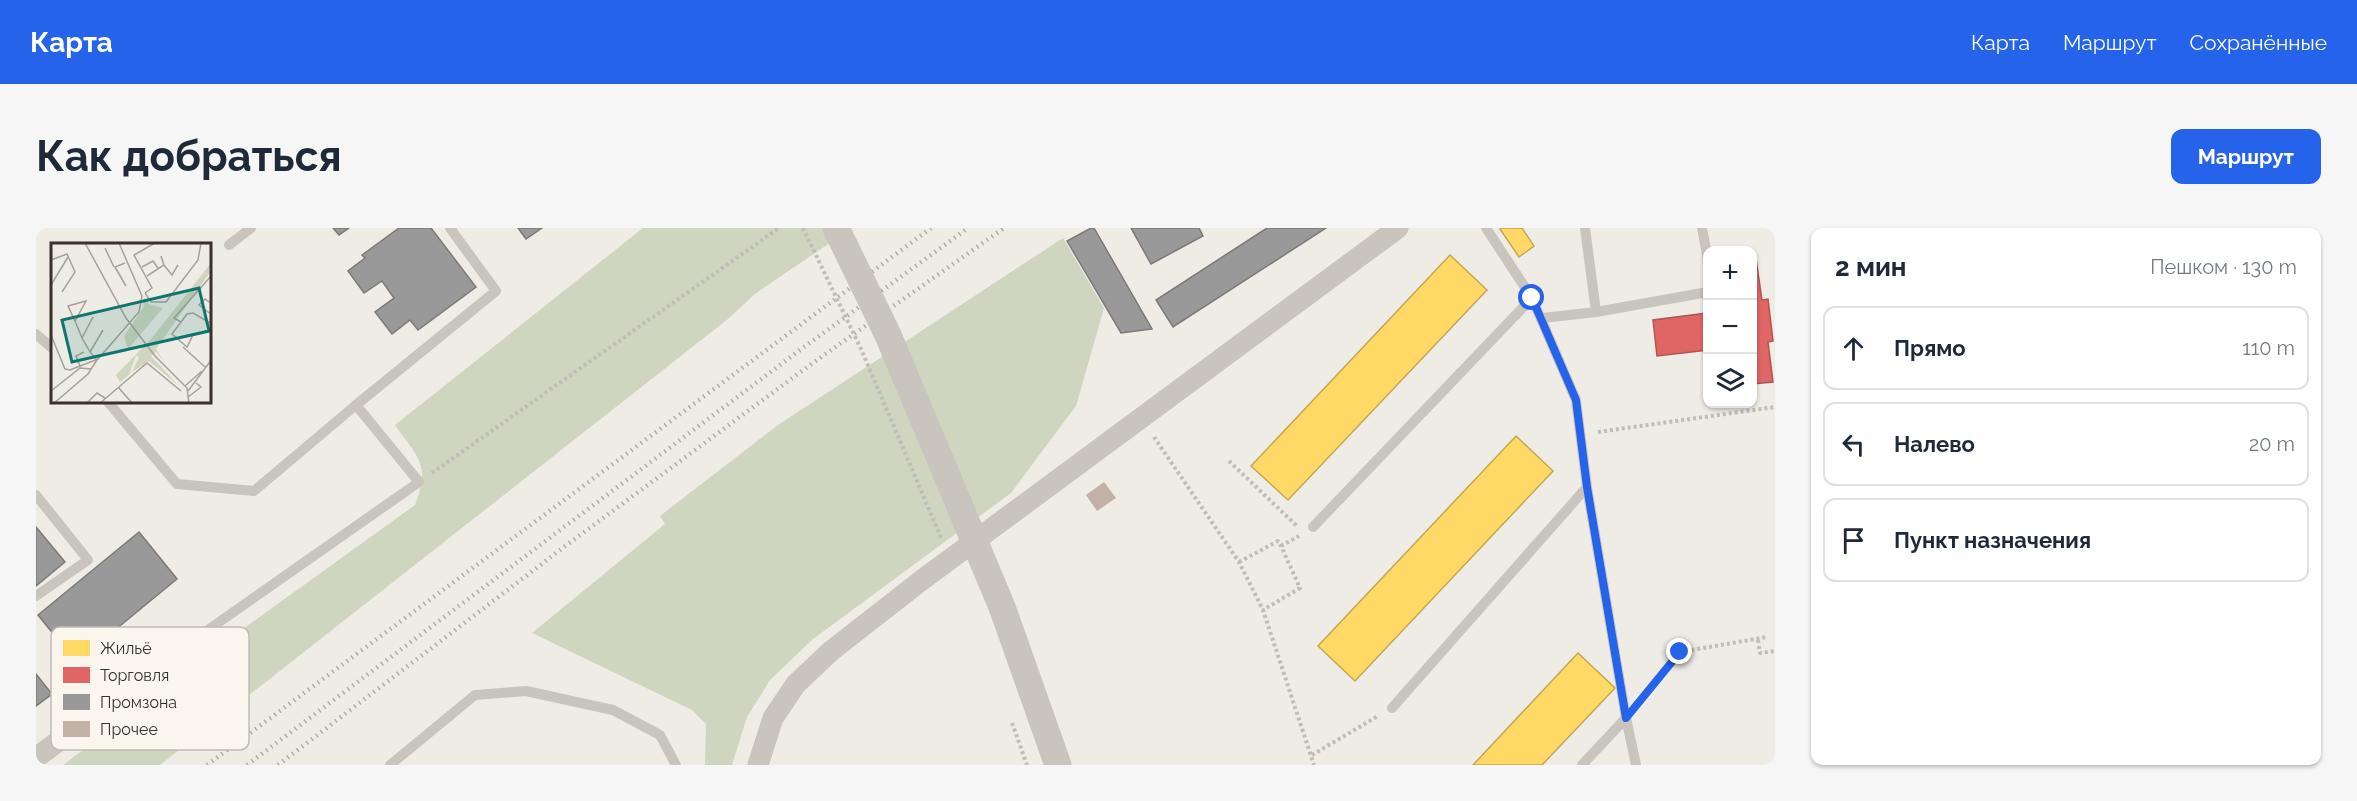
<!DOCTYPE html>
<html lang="ru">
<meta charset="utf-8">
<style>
body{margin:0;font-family:Raleway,sans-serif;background:#f6f6f7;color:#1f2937}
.controls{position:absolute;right:18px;top:18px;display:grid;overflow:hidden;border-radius:12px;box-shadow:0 2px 4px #0004}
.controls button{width:54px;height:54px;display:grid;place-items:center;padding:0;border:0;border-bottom:2px solid #e0e1e3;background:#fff;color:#1f2937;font:30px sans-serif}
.stop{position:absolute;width:18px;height:18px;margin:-14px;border:4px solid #2563eb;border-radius:50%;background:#fff}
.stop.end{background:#2563eb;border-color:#fff;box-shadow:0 2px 6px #0008}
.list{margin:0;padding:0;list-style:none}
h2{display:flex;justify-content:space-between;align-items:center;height:78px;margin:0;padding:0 24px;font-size:26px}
h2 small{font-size:20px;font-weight:400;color:#747a83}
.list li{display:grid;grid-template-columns:39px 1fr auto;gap:18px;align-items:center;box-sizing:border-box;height:84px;margin:0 12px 12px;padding:0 12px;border:2px solid #e0e1e3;border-radius:12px}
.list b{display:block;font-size:22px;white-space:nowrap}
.list em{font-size:20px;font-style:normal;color:#747a83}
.icon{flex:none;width:33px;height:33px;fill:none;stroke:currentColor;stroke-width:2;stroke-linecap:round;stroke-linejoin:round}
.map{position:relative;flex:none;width:1739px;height:537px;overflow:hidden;border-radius:12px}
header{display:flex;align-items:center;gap:36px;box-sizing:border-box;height:84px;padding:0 30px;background:#2563eb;color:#fff}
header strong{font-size:28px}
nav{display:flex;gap:33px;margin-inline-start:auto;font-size:21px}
.intro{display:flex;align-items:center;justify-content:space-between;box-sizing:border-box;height:144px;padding:0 36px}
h1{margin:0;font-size:42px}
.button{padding:15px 27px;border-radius:12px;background:#2563eb;color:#fff;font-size:21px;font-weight:700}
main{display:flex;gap:36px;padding:0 36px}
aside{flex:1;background:#fff;border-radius:12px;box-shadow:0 2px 4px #0004}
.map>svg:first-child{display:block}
</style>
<header>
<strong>Карта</strong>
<nav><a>Карта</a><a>Маршрут</a><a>Сохранённые</a></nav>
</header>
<div class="intro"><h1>Как добраться</h1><a class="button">Маршрут</a></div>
<main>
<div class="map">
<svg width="1739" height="537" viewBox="0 0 1739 537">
<rect width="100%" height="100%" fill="#efebe5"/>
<g fill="#cfd5bf">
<path d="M607 0H816L720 65 692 91 124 537H27L172 426 379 277C395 236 382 230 359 197Z"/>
<path d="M1027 10 1068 80 1040 178 975 265 777 411 734 452 711 489 696 537H669L670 496 656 482 496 405 629 296 624 288 742 197Z"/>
</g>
<g fill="#ffd966" stroke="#c4a754" stroke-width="1.5">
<path d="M1466 0H1486L1498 18 1483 29 1464 1Z"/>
<path d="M1414 27 1451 62 1252 272 1215 238Z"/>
<path d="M1480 208 1517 243 1319 453 1282 418Z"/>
<path d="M1542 425 1579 460 1506 537H1437Z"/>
</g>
<g fill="#e06666" stroke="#ae5654" stroke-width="1.5">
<path d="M1716 31H1720L1726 72 1732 71 1737 113 1732 114 1737 154 1716 156Z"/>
<path d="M1672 69V122L1621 128 1617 92 1671 85 1669 70Z"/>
</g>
<g fill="#999" stroke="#7c7a78" stroke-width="1.5">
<path d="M297 0H313L303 7Z"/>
<path d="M363 0H395L440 59 382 102 374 92 356 106 339 84 358 70 346 53 328 65 312 43 329 30 326 27Z"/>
<path d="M482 0H506L490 11Z"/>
<path d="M1055 0H1058L1116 101 1085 105 1031 13Z"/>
<path d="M1095 0H1163L1167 8 1115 36Z"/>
<path d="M1231 0H1290L1137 99 1120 72Z"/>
<path d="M0 299 29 334 0 358Z"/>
<path d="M103 304 141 351 40 434 2 387Z"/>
<path d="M0 446 16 466 0 478Z"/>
</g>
<path fill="#c2b1a7" d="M1068 254 1080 270 1061 283 1050 267Z"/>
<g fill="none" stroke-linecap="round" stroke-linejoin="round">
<g stroke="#c1bcb6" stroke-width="4" stroke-dasharray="3 3" stroke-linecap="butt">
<path d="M1562 204 1739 179"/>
<path d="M1118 209 1203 334 1227 382 1278 537"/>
<path d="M1193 233 1261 298"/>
<path d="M396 245 743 0"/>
<path d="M1245 318 1263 308"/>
<path d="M1203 334 1242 313 1245 318 1264 360 1227 382"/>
<path d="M1722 412 1724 425 1739 423"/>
<path d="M1606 471 1644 424 1731 409"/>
<path d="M1276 527 1342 488"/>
</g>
<g stroke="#c9c4bd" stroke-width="10">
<path d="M1666 0 1672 32"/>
<path d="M193 17 215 0"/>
<path d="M1560 84 1672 64"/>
<path d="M1507 90 1560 84 1549 0"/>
<path d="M0 106 16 120"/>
<path d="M72 174 141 256 218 263 320 177"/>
<path d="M1551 259 1590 490"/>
<path d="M0 267 52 332 0 368"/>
<path d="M1277 299 1496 70 1450 0"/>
<path d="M149 418 383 254 320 177 460 63 414 0"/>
<path d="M1356 480 1551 259 1540 172 1496 70"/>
<path d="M354 537 439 467 490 463 577 482 624 507 640 537"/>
<path d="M1546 537 1590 490 1600 537"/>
</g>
<g stroke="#c9c4bd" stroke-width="21">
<path d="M0 530 149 418"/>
<path d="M722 537 737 490 760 456 795 423 886 352 1362 0"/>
</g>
<g stroke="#b1aca7" stroke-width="4.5" stroke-dasharray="1.5 4.5" stroke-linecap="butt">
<path d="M171 537 895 0"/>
<path d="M211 537 764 122 932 0"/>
<path d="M242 537 528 319 774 137 968 0"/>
</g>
<g stroke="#c1bcb6" stroke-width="4" stroke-dasharray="3 3" stroke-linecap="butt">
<path d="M767 0 825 121 906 312"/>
<path d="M976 495 991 537"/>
</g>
<path stroke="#c9c4bd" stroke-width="27" d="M800 0 852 107 966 379 1022 537"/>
</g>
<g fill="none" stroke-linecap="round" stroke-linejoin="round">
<path stroke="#2563eb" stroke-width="8" d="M1496 70 1540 172 1551 259 1590 490 1644 424"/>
</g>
<g transform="translate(15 15)">
<rect width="160" height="160" fill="#efebe5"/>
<path d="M160 20V28L105 106 114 120 105 109 100 113 128 143 98 118 81 129 88 114 85 112 78 132 69 139 65 132 100 96ZM93 54 98 61 112 65 77 106 73 93 92 65Z" fill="#cfd5bf"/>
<path fill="none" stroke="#a7a19b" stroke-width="1.5" d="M34 0 75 75 104 113 136 145 138 161M54 5 63 24M0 17 16 11 24 29 11 49M74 20 64 24 75 43M113 22 121 32 127 22M91 24 102 18 107 25M96 33 113 22 110 13M0 42 17 14M94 50 100 59H115L147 17 150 0M94 50 101 45 83 12 104 0M35 58 34 60 24 78 17 63ZM161 61 154 56 148 62 161 72M24 78 31 95M130 79 136 71 142 70 161 81M143 90 136 104 121 91 130 79 123 75 161 32M0 92 14 126 19 127 47 116 88 69 91 53 68 0M132 104 154 124M39 109 31 95 42 74M46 117 39 109 52 87M29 123 25 113 33 109M134 143 151 128M67 144 82 161M0 148 29 125 40 126M137 148 161 116M137 154 150 144 145 140M2 161 37 131 46 117M35 161 46 150 54 155M48 161 96 120 130 148"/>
<path fill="#0f766e" fill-opacity="0.15" stroke="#0f766e" stroke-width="3" d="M148 45 158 88 21 119 11 77Z"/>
<rect width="160" height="160" fill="none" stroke="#3a312b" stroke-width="3"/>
</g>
<rect x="15" y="399" width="198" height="123" rx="9" fill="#faf6ee" stroke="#c0bbb4" stroke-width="1.5"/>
<rect x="27" y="412" width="27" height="16" fill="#ffd966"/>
<rect x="27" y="439" width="27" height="16" fill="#e06666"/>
<rect x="27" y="466" width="27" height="16" fill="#999"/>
<rect x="27" y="493" width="27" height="16" fill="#c2b1a7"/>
<g font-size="16" fill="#3a312b">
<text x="64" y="426">Жильё</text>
<text x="64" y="453">Торговля</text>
<text x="64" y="480">Промзона</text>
<text x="64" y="507">Прочее</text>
</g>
</svg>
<div class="controls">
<button>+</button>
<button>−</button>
<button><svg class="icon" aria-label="layers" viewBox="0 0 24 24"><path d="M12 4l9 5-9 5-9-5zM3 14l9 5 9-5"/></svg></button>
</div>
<div class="stop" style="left:1496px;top:70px"></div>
<div class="stop end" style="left:1644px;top:424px"></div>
</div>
<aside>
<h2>2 мин<small>Пешком · 130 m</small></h2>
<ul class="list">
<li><svg class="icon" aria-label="ahead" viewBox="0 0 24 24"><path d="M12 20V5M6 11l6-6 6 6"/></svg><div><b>Прямо</b></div><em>110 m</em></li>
<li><svg class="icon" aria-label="left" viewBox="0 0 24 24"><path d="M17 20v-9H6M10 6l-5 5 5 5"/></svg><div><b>Налево</b></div><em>20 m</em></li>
<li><svg class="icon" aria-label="arrive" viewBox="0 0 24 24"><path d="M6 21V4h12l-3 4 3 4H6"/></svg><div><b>Пункт назначения</b></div></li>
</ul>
</aside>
</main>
